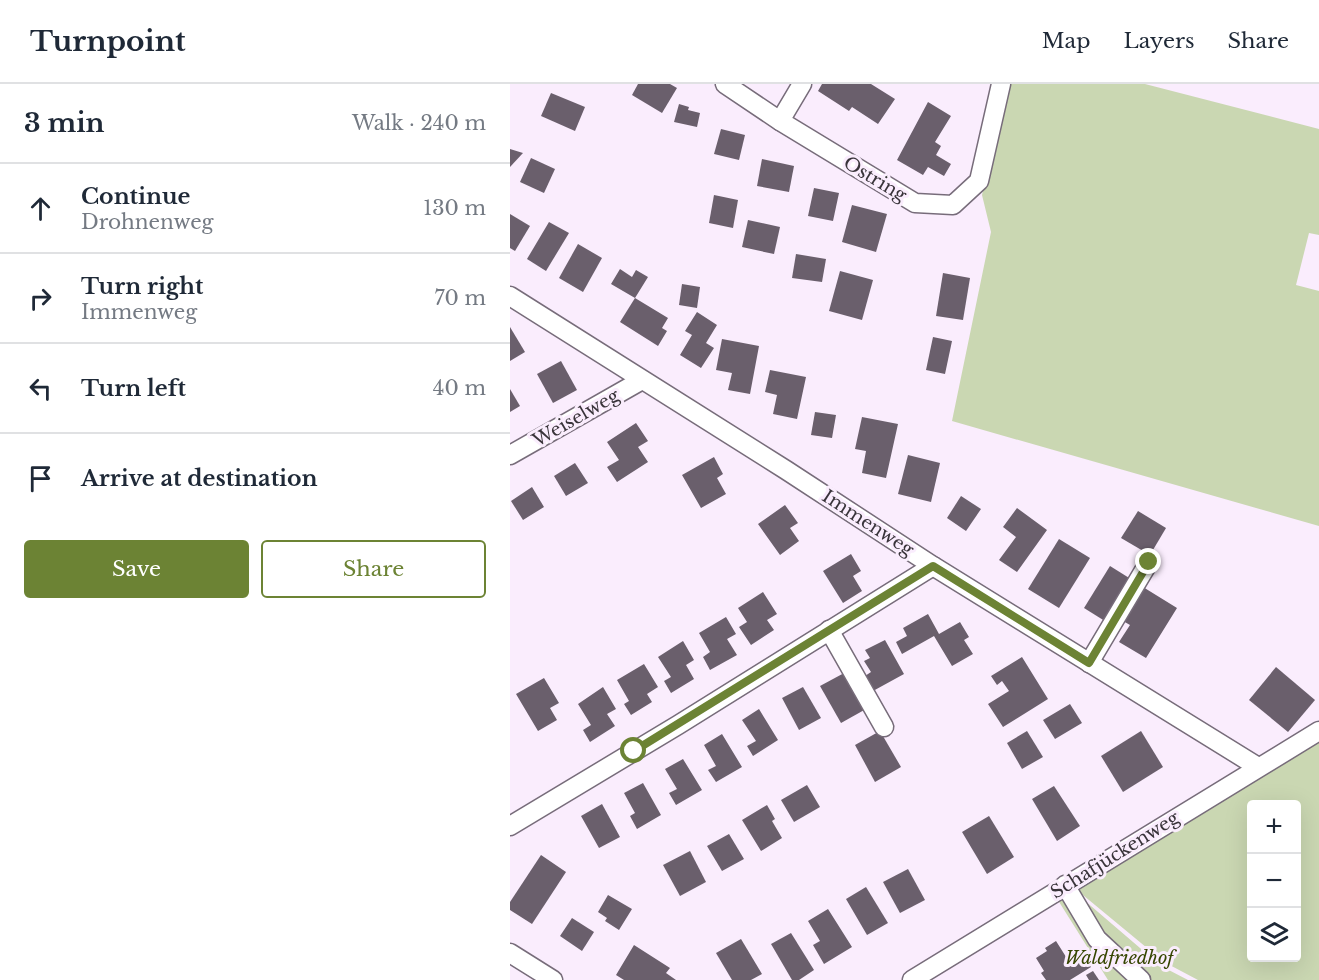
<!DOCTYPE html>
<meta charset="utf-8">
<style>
body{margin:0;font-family:"Libre Baskerville",serif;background:#f2f2f3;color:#1f2937}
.controls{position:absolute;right:18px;bottom:18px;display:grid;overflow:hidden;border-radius:6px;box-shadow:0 6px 24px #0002}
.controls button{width:54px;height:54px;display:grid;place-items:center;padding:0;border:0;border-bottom:2px solid #e0e1e3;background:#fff;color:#1f2937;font:30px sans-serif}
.stop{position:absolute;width:18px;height:18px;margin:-14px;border:4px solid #6c8334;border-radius:50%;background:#fff}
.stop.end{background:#6c8334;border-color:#fff;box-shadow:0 2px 6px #0008}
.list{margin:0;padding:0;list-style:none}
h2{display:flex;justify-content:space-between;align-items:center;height:78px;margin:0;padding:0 24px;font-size:26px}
h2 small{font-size:20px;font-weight:400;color:#747a83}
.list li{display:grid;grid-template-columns:39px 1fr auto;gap:18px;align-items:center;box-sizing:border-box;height:90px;padding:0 24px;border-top:2px solid #e0e1e3}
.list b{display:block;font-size:22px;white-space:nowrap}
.list p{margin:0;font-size:20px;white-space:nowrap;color:#747a83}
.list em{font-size:20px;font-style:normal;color:#747a83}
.actions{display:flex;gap:12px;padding:18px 24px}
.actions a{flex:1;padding:14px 0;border:2px solid #6c8334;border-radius:6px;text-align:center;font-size:21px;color:#6c8334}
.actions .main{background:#6c8334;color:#fff}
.icon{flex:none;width:33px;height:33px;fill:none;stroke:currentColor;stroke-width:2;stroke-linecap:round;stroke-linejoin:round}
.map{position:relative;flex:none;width:809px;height:896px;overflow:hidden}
header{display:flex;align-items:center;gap:36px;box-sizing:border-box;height:84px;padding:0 30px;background:#fff;border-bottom:2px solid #e0e1e3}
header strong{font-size:28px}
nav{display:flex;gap:33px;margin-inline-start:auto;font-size:21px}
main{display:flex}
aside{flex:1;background:#fff}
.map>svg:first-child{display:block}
</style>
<header>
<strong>Turnpoint</strong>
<nav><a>Map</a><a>Layers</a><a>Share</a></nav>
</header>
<main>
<aside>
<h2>3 min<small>Walk · 240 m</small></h2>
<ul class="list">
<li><svg class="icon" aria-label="ahead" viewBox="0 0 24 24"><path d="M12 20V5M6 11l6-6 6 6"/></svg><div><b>Continue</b><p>Drohnenweg</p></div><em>130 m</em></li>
<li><svg class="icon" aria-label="right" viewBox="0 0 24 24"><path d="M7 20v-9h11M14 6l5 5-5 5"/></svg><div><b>Turn right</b><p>Immenweg</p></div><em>70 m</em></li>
<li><svg class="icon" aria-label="left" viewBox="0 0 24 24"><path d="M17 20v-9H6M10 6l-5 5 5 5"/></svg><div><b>Turn left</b></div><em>40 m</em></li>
<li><svg class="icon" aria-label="arrive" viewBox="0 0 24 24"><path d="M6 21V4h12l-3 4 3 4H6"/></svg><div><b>Arrive at destination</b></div></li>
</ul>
<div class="actions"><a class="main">Save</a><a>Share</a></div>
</aside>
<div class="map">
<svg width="809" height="896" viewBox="0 0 809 896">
<rect width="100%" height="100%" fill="#faedfd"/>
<g fill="#cad7b2" fill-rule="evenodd">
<path d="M499 0H635L809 45V151L799 149 786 201 809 207V442L442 337 481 148 472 111Z"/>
<path d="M809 656V896H688L654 878 562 802ZM742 720H786V874H742Z"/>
<path d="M560 804 651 882 678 896H598L546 813Z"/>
</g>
<g fill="#6a5f6c">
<path d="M128 0H160L167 4 152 29 122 11Z"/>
<path d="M312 0H361L385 15 368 40 342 23 339 27 308 7Z"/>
<path d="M41 9 75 23 65 47 31 32Z"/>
<path d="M418 18 441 32 425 58 431 62 426 71 441 80 434 92 418 83 413 91 387 76Z"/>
<path d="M169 20 179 23 178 26 190 29 187 43 164 38Z"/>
<path d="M211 45 235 51 229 76 204 70Z"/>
<path d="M0 65 13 69 0 83Z"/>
<path d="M21 74 45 85 34 109 10 98Z"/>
<path d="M252 75 284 82 279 108 247 102Z"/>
<path d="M304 104 329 109 323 137 298 132Z"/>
<path d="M204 111 228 116 223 144 199 139Z"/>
<path d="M342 121 377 130 366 168 332 158Z"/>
<path d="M0 130 20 142 5 167 0 164Z"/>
<path d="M238 136 270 143 264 170 232 163Z"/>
<path d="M39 138 59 149 36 187 17 175Z"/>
<path d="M68 160 92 174 73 208 49 194Z"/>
<path d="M286 170 316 175 312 198 282 194Z"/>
<path d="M110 185 122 193 126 186 138 193 125 214 101 200Z"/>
<path d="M330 187 363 196 352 236 319 227Z"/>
<path d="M433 189 460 194 453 236 426 232Z"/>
<path d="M172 200 190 203 187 224 169 221Z"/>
<path d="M125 214 158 234 152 244 157 247 148 262 110 238Z"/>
<path d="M187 228 207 241 196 259 204 264 191 284 170 271 182 251 175 247Z"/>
<path d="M0 243 15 268 0 277Z"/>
<path d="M423 253 442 257 435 290 416 286Z"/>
<path d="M212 255 249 262 240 310 218 306 222 289 206 286Z"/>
<path d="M51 277 67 306 43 319 27 290Z"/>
<path d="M260 286 296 293 287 335 263 330 267 311 255 308Z"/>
<path d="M0 305 10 322 0 328Z"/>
<path d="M305 328 326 331 322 354 301 351Z"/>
<path d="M352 333 388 340 376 394 352 389 356 367 345 365Z"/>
<path d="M126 339 138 357 128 363 138 378 107 398 97 383 109 376 97 358Z"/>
<path d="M398 371 430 379 421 418 388 410Z"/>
<path d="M204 373 213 390 207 394 216 410 191 424 172 391Z"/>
<path d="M65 379 78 399 56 412 44 392Z"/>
<path d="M22 403 34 423 13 436 1 417Z"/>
<path d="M451 412 471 425 456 447 437 434Z"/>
<path d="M275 421 288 439 280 444 289 457 270 471 248 440Z"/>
<path d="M507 424 537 446 507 488 489 476 506 453 493 443Z"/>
<path d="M628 427 656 444 640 471 611 454Z"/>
<path d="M549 455 580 474 549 524 518 505Z"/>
<path d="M341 470 351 487 343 492 352 507 333 519 313 487Z"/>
<path d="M600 482 624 497 598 539 574 524Z"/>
<path d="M633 503 667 524 636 574 609 558 620 541 613 537Z"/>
<path d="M253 508 267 530 257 536 264 546 241 561 229 543 237 538 228 524Z"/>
<path d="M418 530 429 550 450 538 459 553 454 556 463 570 442 582 424 552 392 570 386 558 397 552 393 544Z"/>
<path d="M216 533 226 550 217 555 227 571 200 586 193 573 200 568 189 549Z"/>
<path d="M375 556 394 590 363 607 355 592 361 588 354 577 360 574 355 566Z"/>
<path d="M173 557 184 576 176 581 184 595 161 609 154 597 161 593 148 573Z"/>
<path d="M512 573 538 615 493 643 478 620 499 607 492 597 487 601 481 592Z"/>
<path d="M134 580 148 603 137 610 142 618 121 631 114 620 119 617 107 596Z"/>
<path d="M766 583 805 616 778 648 739 616Z"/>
<path d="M336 588 356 625 331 639 310 602Z"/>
<path d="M34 594 49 619 40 624 47 636 28 647 6 610Z"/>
<path d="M93 603 106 625 97 630 105 642 80 658 73 646 81 641 68 620Z"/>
<path d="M293 603 311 634 289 646 272 614Z"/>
<path d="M560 620 572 639 545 655 533 636Z"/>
<path d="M249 625 268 656 243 672 237 662 246 657 232 636Z"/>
<path d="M370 647 391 683 365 698 345 661Z"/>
<path d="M517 647 533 673 512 685 497 659Z"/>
<path d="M631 647 653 683 613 708 591 672Z"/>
<path d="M212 650 232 683 206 698 198 686 206 682 194 661Z"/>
<path d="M173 675 192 706 166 721 159 709 167 705 155 685Z"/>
<path d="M133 699 151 731 127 745 120 732 125 729 114 709Z"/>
<path d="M297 701 310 723 284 738 271 716Z"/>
<path d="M544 702 570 742 547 757 522 715Z"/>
<path d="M92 720 110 753 89 764 71 732Z"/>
<path d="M257 721 265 735 262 737 272 754 251 767 232 736Z"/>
<path d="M479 732 504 773 477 790 452 748Z"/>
<path d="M219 750 234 775 212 787 197 762Z"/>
<path d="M180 767 196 798 170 812 153 781Z"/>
<path d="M31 771 56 788 22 840 0 826V818Z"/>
<path d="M398 785 415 816 390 829 373 798Z"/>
<path d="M356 803 378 839 357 851 336 815Z"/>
<path d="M98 811 122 825 109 846 95 837 97 834 88 828Z"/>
<path d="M318 825 342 863 314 880 303 861 310 857 298 837Z"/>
<path d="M62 834 84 848 72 867 50 852Z"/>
<path d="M281 849 304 886 289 896H282L261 860Z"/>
<path d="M231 855 252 890 241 896H222L206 869Z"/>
<path d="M546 857 558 876 571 868 581 883 560 896H536L531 889 534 887 526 874 537 867 535 864Z"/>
<path d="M124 861 160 884 156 889 166 896H114L106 891Z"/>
<path d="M583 887 589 896H579L576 891Z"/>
</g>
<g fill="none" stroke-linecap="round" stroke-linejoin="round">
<defs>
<g id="minor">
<path d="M215 0 270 37 405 119 443 121 469 97 491 0"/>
<path d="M270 37 292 0"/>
<path d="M0 212 276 386 423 482 748 683"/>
<path d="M0 371 132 296"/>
<path d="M319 546 374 643"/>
<path d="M579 579 639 478"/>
<path d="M0 742 168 641 423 482"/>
<path d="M555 801 587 855 631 896"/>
<path d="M0 869 43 896"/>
<path d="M402 896 809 647"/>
</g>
</defs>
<use href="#minor" stroke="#776c7a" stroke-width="21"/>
<use href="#minor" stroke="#fff" stroke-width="18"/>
</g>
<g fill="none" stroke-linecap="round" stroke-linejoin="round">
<path stroke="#6c8334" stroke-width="8" d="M124 667 423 482 579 579 639 478"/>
</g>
<g text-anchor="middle" stroke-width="6" stroke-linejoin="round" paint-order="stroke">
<g font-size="18" fill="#39343a" stroke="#faedfd">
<text transform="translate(365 95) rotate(31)" y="6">Ostring</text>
<text transform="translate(66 334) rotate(-30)" y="6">Weiselweg</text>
<text transform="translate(358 439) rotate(33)" y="6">Immenweg</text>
<text transform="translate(605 771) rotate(-32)" y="6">Schafjückenweg</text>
</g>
<g font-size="18" font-style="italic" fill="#364601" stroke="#faedfd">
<text x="609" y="880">Waldfriedhof</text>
</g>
</g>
</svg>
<div class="controls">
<button>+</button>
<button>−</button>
<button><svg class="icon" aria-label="layers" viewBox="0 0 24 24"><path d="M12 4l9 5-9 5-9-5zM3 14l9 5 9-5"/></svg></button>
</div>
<div class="stop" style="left:124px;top:667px"></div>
<div class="stop end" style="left:639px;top:478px"></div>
</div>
</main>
